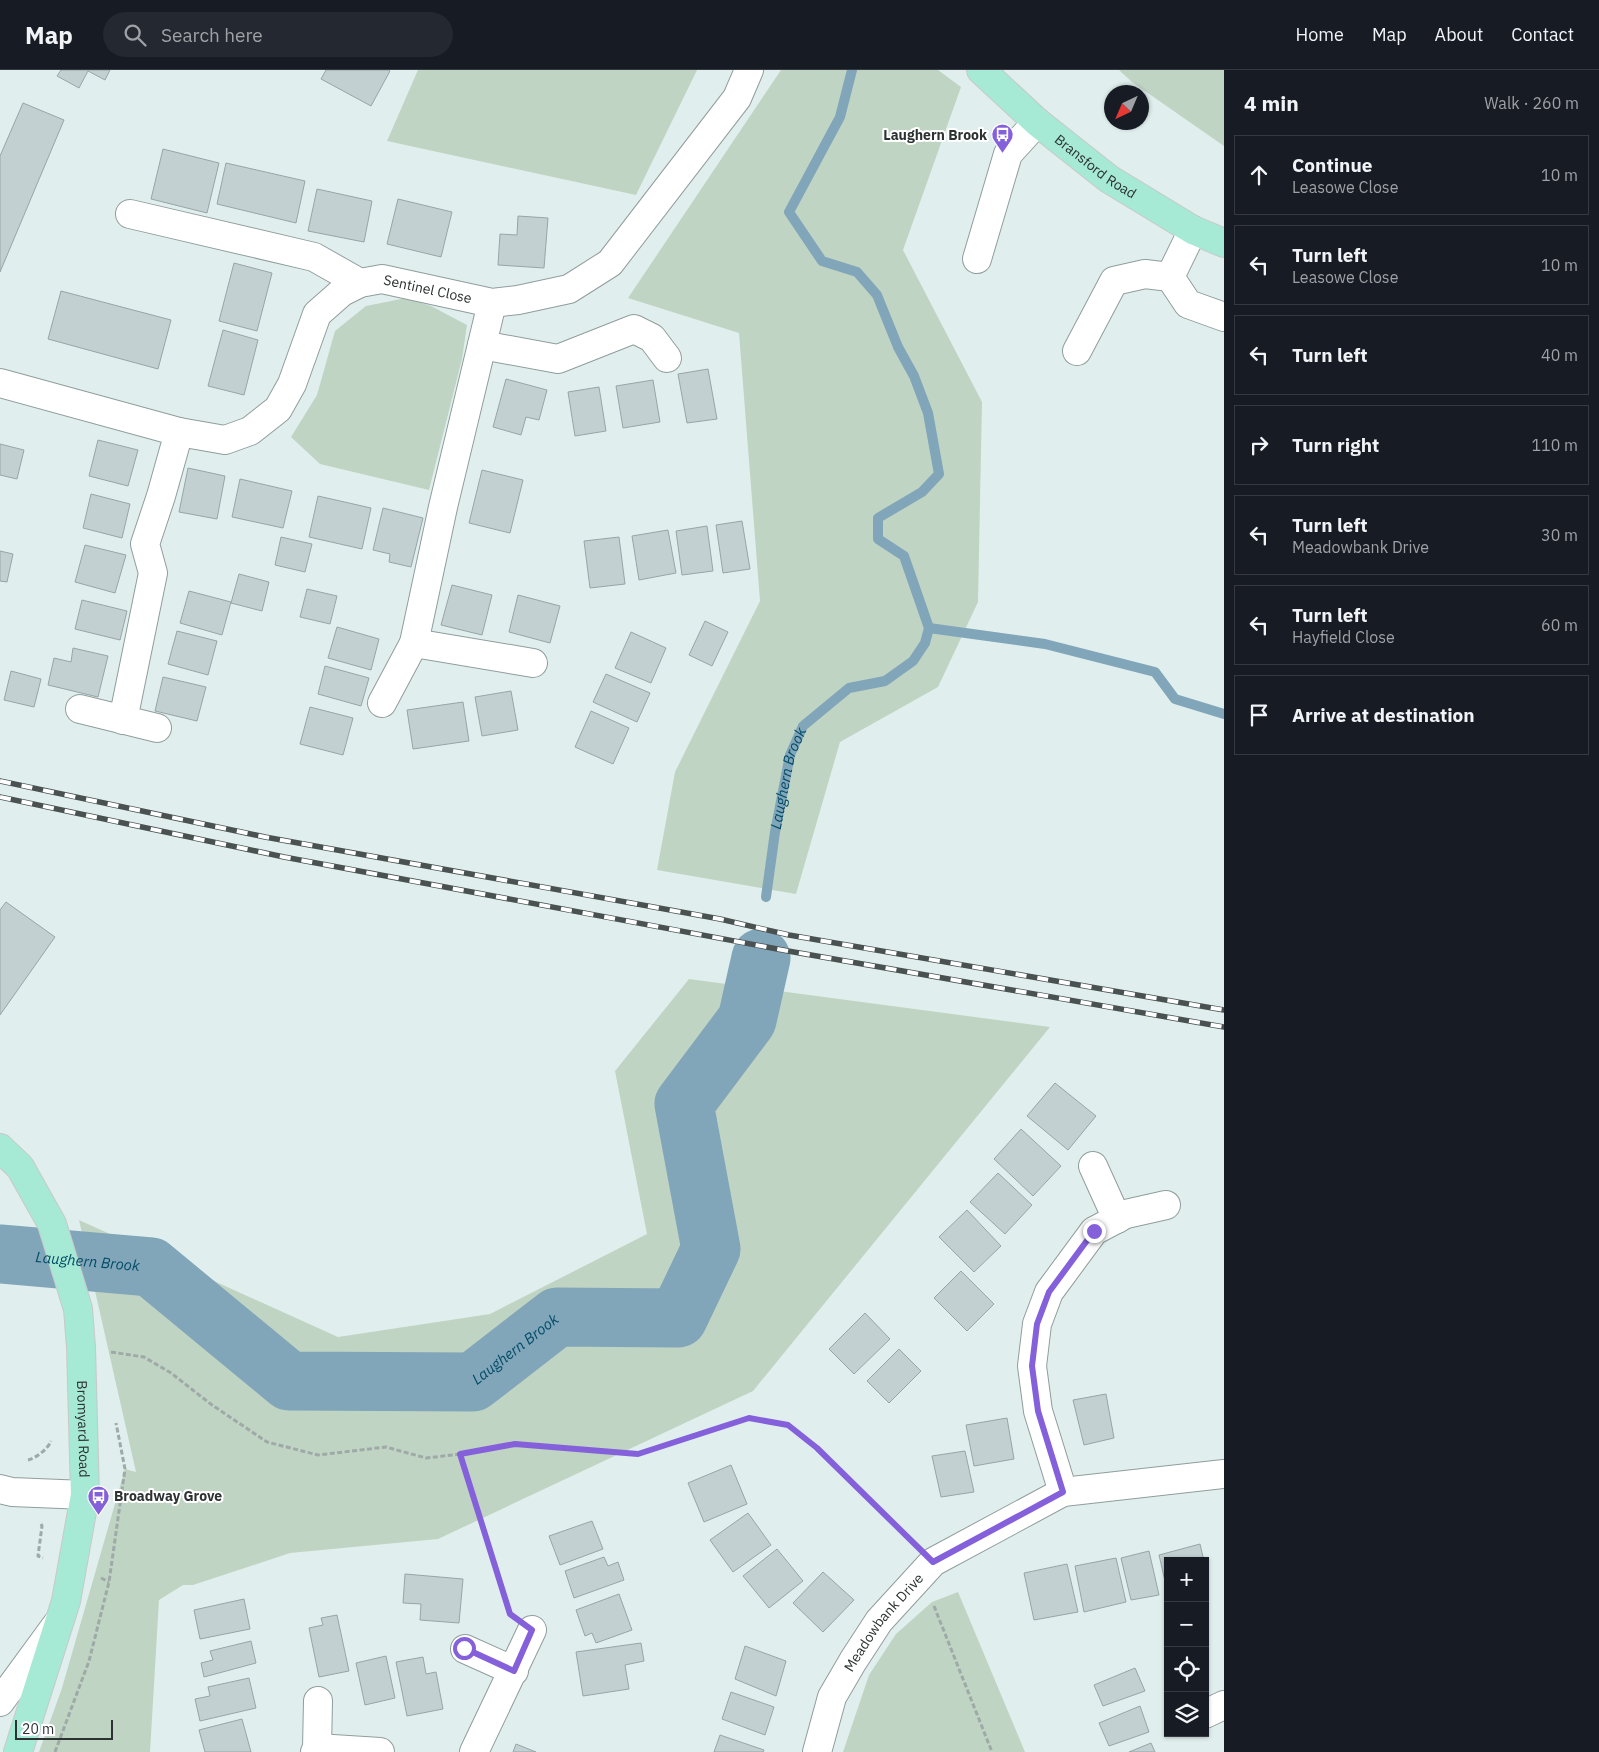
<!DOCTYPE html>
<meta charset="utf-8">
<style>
body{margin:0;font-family:"IBM Plex Sans",sans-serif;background:#242831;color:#f1f3f6}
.controls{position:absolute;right:15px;bottom:15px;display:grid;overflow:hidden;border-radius:0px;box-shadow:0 1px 4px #0004}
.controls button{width:45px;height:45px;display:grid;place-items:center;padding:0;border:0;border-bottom:1px solid #363941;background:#171b24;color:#f1f3f6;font:25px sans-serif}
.compass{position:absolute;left:1104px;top:15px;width:45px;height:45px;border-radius:50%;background:#171b24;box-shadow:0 1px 4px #0004;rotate:224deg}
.scale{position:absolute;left:15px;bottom:12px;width:98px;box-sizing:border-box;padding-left:5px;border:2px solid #2c3131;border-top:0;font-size:14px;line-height:18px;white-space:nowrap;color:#2c3131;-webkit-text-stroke:4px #fff;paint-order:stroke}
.stop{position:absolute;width:15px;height:15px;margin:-11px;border:4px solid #8560db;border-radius:50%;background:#fff}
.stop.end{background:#8560db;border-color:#fff;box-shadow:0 1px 5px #0008}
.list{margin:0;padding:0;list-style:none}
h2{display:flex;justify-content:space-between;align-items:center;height:65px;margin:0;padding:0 20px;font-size:21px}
h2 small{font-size:16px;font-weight:400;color:#9ea1a6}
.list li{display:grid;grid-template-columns:32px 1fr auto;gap:15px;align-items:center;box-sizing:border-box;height:80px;margin:0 10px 10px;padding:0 10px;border:1px solid #363941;border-radius:0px}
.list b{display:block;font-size:19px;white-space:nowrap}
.list p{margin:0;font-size:16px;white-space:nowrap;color:#9ea1a6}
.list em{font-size:16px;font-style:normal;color:#9ea1a6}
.icon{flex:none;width:28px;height:28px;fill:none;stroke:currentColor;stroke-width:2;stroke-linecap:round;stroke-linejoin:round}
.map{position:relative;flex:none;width:1224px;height:1682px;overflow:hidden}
header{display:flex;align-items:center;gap:30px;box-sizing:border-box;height:70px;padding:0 25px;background:#171b24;border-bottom:1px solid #363941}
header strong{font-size:24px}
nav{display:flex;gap:28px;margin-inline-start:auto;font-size:18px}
.search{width:350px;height:45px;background:#242831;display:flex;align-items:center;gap:12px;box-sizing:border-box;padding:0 18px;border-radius:28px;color:#9ea1a6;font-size:19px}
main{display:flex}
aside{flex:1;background:#171b24}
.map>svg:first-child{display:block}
</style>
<header>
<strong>Map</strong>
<div class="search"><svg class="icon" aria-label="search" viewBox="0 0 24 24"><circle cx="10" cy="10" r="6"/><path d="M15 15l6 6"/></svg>Search here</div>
<nav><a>Home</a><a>Map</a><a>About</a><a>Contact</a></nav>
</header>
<main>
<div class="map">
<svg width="1224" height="1682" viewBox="0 0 1224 1682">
<rect width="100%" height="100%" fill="#e0efed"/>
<g fill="#c0d4c3">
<path d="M418 0H697L636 125 387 71Z"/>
<path d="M781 0H938L961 17 903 180 982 332 978 532 938 617 840 672 796 824 657 800 675 702 760 531 739 263 628 228Z"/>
<path d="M1119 0H1224V76L1132 12Z"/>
<path d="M406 228 431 236 467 255 462 289 429 420 320 394 291 367 317 325 335 261 366 236Z"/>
<path d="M689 909 1050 957 753 1321 438 1469 290 1483 193 1515H183L159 1530 150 1682H39L62 1618 125 1399 136 1402 79 1150 338 1267 490 1244 647 1164 615 1001Z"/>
<path d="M958 1522 1025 1682H843L869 1605 896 1564 932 1532Z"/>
</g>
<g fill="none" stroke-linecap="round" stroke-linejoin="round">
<g stroke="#81a5b9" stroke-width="10">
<path d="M929 558 1045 574 1155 602 1175 629 1224 644"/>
<path id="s1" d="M766 827 775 762 790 685 803 656 849 618 885 611 913 591 925 573 929 558 904 486 878 469V448L922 422 939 404 928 343 914 306 898 277 877 225 857 202 822 191 789 142 840 47 852 0"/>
</g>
<path stroke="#81a5b9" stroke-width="59" id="s2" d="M0 1184 151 1197 289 1311 473 1312 557 1247 678 1248 711 1179 684 1034 747 950 761 888"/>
</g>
<g fill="#c2d0d2" stroke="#98a5a8">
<path d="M61 0H110L105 10 88 1 79 18 57 6Z"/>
<path d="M326 0H389L390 1 371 36 321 9Z"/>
<path d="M23 33 64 50 0 202V86Z"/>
<path d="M163 79 219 93 207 143 151 129Z"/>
<path d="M226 93 305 111 296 153 217 134Z"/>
<path d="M317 119 372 131 364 172 308 161Z"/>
<path d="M398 129 452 142 441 187 387 174Z"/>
<path d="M518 146 548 148 544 198 498 195 500 164 517 165Z"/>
<path d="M234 193 272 203 257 261 219 251Z"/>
<path d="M61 221 171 250 158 299 48 269Z"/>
<path d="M223 260 258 270 244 325 208 316Z"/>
<path d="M708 299 717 349 687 353 678 304Z"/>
<path d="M506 309 547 320 539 350 526 347 521 365 493 357Z"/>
<path d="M653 310 660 352 623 358 616 316Z"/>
<path d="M599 317 606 361 575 366 568 322Z"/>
<path d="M98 370 138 380 128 416 89 406Z"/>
<path d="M0 374 24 380 17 409 0 405Z"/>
<path d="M188 398 225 406 217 449 179 442Z"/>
<path d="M482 400 523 410 510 463 469 453Z"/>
<path d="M240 409 292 421 283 458 232 447Z"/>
<path d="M91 424 130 434 122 468 83 458Z"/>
<path d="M318 426 371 438 362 479 309 467Z"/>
<path d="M383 438 423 448 411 497 389 492 390 484 373 480Z"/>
<path d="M742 451 750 499 723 503 716 455Z"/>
<path d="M707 456 713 501 682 505 676 461Z"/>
<path d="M668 460 676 503 639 510 632 466Z"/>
<path d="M281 467 312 474 305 502 275 495Z"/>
<path d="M619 467 625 514 590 518 584 471Z"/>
<path d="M85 475 126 485 115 523 75 512Z"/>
<path d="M0 481 13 484 7 512 0 511Z"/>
<path d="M239 504 269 512 262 541 231 533Z"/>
<path d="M452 515 492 525 482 565 441 555Z"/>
<path d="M307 519 337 526 330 554 300 547Z"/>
<path d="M189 521 231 532 222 565 180 553Z"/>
<path d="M518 525 560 536 550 573 509 562Z"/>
<path d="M82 530 127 541 120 570 75 559Z"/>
<path d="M705 551 728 562 712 596 689 585Z"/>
<path d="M337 557 379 569 371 600 328 588Z"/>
<path d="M177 561 217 571 208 605 168 594Z"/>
<path d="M631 562 666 578 651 613 615 598Z"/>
<path d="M73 578 108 586 98 627 48 615 54 588 71 592Z"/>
<path d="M325 596 369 608 361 636 318 624Z"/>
<path d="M11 601 41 609 34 637 4 630Z"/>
<path d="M606 604 650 623 637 652 593 632Z"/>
<path d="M163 607 206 617 197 651 155 641Z"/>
<path d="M511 621 518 660 482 666 475 627Z"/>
<path d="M463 632 469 671 413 679 407 640Z"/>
<path d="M310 637 353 648 343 685 300 674Z"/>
<path d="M591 641 629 658 613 694 575 677Z"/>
<path d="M6 832 55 867 0 945V840Z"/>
<path d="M1055 1013 1096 1046 1068 1080 1027 1046Z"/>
<path d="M1021 1059 1061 1096 1033 1126 994 1089Z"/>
<path d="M998 1103 1032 1135 1005 1164 970 1132Z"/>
<path d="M967 1140 1001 1176 974 1202 939 1167Z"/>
<path d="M961 1201 994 1234 967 1261 934 1228Z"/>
<path d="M865 1243 890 1269 854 1304 829 1279Z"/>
<path d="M899 1279 921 1301 889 1333 867 1311Z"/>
<path d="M1106 1324 1114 1368 1084 1375 1073 1330Z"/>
<path d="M1007 1348 1014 1389 974 1396 966 1355Z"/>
<path d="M965 1381 974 1422 941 1427 932 1386Z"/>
<path d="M731 1395 747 1434 704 1452 688 1413Z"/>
<path d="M748 1443 771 1475 733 1502 710 1470Z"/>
<path d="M592 1451 603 1479 560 1495 549 1466Z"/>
<path d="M1200 1474 1204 1491H1168V1524L1159 1485Z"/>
<path d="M777 1479 803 1511 769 1538 743 1506Z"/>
<path d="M1149 1481 1159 1525 1131 1530 1121 1488Z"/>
<path d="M604 1487 608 1496 618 1492 624 1510 574 1528 565 1501Z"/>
<path d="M1116 1488 1126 1532 1084 1542 1075 1496Z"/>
<path d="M1067 1494 1078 1542 1034 1550 1024 1503Z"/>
<path d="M823 1502 854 1530 823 1562 793 1533Z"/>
<path d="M405 1504 463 1509 459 1553 420 1550 421 1534 403 1533Z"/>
<path d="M619 1524 632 1560 596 1573 592 1563 585 1566 576 1540Z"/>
<path d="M244 1529 250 1559 200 1569 194 1540Z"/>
<path d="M337 1545 349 1601 319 1607 309 1558 323 1555 321 1548Z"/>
<path d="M251 1571 256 1593 204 1607 201 1593 213 1590 210 1581Z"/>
<path d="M641 1573 644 1591 625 1595 629 1619 583 1626 576 1582Z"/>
<path d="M745 1576 786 1591 776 1626 735 1609Z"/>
<path d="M386 1586 395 1628 365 1635 356 1593Z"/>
<path d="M423 1587 426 1604 436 1602 443 1639 407 1646 396 1592Z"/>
<path d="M1135 1598 1145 1621 1103 1636 1094 1615Z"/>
<path d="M249 1608 256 1638 200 1651 195 1629 210 1626 208 1617Z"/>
<path d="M731 1622 774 1637 765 1665 722 1649Z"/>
<path d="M1140 1636 1149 1662 1109 1676 1099 1653Z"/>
<path d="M242 1649 251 1682H205L199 1660Z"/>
<path d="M720 1665 764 1680 763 1682H714Z"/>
<path d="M1151 1673 1155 1682H1129Z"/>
<path d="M516 1674 536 1682H513Z"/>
</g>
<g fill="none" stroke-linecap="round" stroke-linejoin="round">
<defs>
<g id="minor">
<path d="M130 144 314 187 360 213"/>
<path d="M1193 160 1170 207 1188 234 1224 247"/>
<path d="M977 189 1008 84 1037 52"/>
<path d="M482 275 558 289 634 259 652 268 667 288"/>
<path d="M1077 281 1114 211 1145 204 1170 207"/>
<path id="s3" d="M0 313 179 362 225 370 250 361 278 339 292 314 317 244 342 222 360 213 382 209 492 233 518 230 569 219 610 193 737 28 749 0"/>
<path d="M414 573 533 593"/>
<path d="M382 633 414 573 443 437 492 233"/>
<path d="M80 639 157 658"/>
<path d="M123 650 153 503 145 474 161 426 179 362"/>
<path d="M1093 1096 1117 1149"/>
<path d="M0 1419 12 1422 85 1425"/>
<path d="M1063 1422 1038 1341 1032 1296 1037 1254 1049 1222 1094 1161 1126 1144 1166 1135"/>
<path d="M465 1579 514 1601"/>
<path d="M0 1632 57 1554"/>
<path d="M1205 1644 1224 1635"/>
<path d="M317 1678 380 1682"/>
<path d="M315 1682 317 1678 318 1631"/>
<path d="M474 1682 532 1560"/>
<path id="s4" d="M817 1682 832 1627 853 1591 879 1551 933 1492 1063 1422 1224 1404"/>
</g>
<g id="major">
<path id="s5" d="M981 0 1037 52 1109 109 1193 160 1224 173"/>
<path id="s6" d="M0 1078 20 1097 52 1154 78 1239 81 1277 85 1425 66 1531 18 1682"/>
</g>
</defs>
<use href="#minor" stroke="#909d9c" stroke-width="30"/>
<use href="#major" stroke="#c8c9c9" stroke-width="30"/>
<g stroke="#9ea9a8" stroke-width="3" stroke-dasharray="5 2.5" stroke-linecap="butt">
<path d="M111 1282 144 1287 171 1303 212 1335 267 1372 318 1385 386 1377 426 1388 461 1384 515 1374 638 1384 749 1348 788 1355 817 1378 912 1471"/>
<path d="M461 1384 510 1541"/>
<path d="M28 1390C36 1388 48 1379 51 1371"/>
<path d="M41 1454 42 1456 38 1486 43 1488"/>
<path d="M101 1508 109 1512"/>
<path d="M934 1536 992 1682"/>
<path d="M55 1682 89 1591 109 1512 125 1399 116 1353"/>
</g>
<use href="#minor" stroke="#fff" stroke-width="28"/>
<use href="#major" stroke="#a6e9d4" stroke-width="28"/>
<defs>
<g id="rail">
<path d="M0 711 265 767 720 849 789 865 1224 940"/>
<path d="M0 727 284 787 788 881 1224 957"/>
</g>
</defs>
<use href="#rail" stroke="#4a5151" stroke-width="5.5"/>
<use href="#rail" stroke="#fff" stroke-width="4" stroke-dasharray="11" stroke-linecap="butt"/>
</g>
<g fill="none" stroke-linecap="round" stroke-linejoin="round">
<path stroke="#8560db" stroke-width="6" d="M464 1578 514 1601 532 1560 510 1544 460 1384 515 1374 638 1384 749 1348 788 1355 817 1378 933 1492 1063 1422 1038 1341 1032 1296 1037 1254 1049 1222 1094 1161"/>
</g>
<defs>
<symbol id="bus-pin" viewBox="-11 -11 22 30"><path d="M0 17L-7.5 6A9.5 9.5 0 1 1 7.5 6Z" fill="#8560db" stroke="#fff"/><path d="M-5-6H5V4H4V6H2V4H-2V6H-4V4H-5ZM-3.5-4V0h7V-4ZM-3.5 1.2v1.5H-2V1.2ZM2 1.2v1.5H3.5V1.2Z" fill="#fff"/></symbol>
</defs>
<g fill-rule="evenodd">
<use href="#bus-pin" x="990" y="52" width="25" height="34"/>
<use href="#bus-pin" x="86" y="1414" width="25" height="34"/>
</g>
<g text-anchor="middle" stroke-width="4" stroke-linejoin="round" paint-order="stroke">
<g font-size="14" font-weight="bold" fill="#2c3131" stroke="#fff" text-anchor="end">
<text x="987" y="70">Laughern Brook</text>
<text x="114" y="1431" text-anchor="start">Broadway Grove</text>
</g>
<g font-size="14" fill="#2c3131" stroke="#fff">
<text dy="5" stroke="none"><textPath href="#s5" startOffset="150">Bransford Road</textPath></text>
<text dy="5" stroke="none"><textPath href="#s3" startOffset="520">Sentinel Close</textPath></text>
<text dy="5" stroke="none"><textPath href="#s6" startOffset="302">Bromyard Road</textPath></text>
<text dy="5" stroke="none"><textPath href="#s4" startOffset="148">Meadowbank Drive</textPath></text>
</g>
<g font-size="15" font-style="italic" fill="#034c68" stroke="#fff">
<text dy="5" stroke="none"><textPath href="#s1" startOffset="121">Laughern Brook</textPath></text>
<text dy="5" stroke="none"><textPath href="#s2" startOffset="88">Laughern Brook</textPath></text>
<text dy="5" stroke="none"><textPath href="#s2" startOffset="568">Laughern Brook</textPath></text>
</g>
</g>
</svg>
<div class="controls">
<button>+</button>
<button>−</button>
<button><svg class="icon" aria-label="locate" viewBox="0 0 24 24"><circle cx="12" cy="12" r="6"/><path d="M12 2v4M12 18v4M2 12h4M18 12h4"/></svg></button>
<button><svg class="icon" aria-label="layers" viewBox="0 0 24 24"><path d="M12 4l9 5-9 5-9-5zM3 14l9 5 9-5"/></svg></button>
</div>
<svg class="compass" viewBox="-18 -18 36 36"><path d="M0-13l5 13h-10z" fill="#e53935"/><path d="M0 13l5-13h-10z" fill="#9ea1a6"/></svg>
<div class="scale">20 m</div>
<div class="stop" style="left:464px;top:1578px"></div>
<div class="stop end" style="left:1094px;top:1161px"></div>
</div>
<aside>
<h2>4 min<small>Walk · 260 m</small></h2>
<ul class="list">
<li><svg class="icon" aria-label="ahead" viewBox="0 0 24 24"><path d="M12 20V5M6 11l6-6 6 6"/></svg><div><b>Continue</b><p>Leasowe Close</p></div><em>10 m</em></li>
<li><svg class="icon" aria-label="left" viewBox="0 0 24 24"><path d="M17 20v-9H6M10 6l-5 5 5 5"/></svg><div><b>Turn left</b><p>Leasowe Close</p></div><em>10 m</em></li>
<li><svg class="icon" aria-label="left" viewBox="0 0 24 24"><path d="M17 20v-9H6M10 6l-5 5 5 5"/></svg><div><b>Turn left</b></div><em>40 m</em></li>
<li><svg class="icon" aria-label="right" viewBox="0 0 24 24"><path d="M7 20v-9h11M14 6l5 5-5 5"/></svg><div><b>Turn right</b></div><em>110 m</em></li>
<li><svg class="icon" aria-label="left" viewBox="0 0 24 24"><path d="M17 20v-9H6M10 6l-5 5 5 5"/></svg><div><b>Turn left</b><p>Meadowbank Drive</p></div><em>30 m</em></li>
<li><svg class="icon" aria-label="left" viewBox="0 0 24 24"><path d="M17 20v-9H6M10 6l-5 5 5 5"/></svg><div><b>Turn left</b><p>Hayfield Close</p></div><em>60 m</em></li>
<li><svg class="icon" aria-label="arrive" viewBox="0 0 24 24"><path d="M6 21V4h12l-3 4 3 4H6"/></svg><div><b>Arrive at destination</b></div></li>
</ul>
</aside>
</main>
